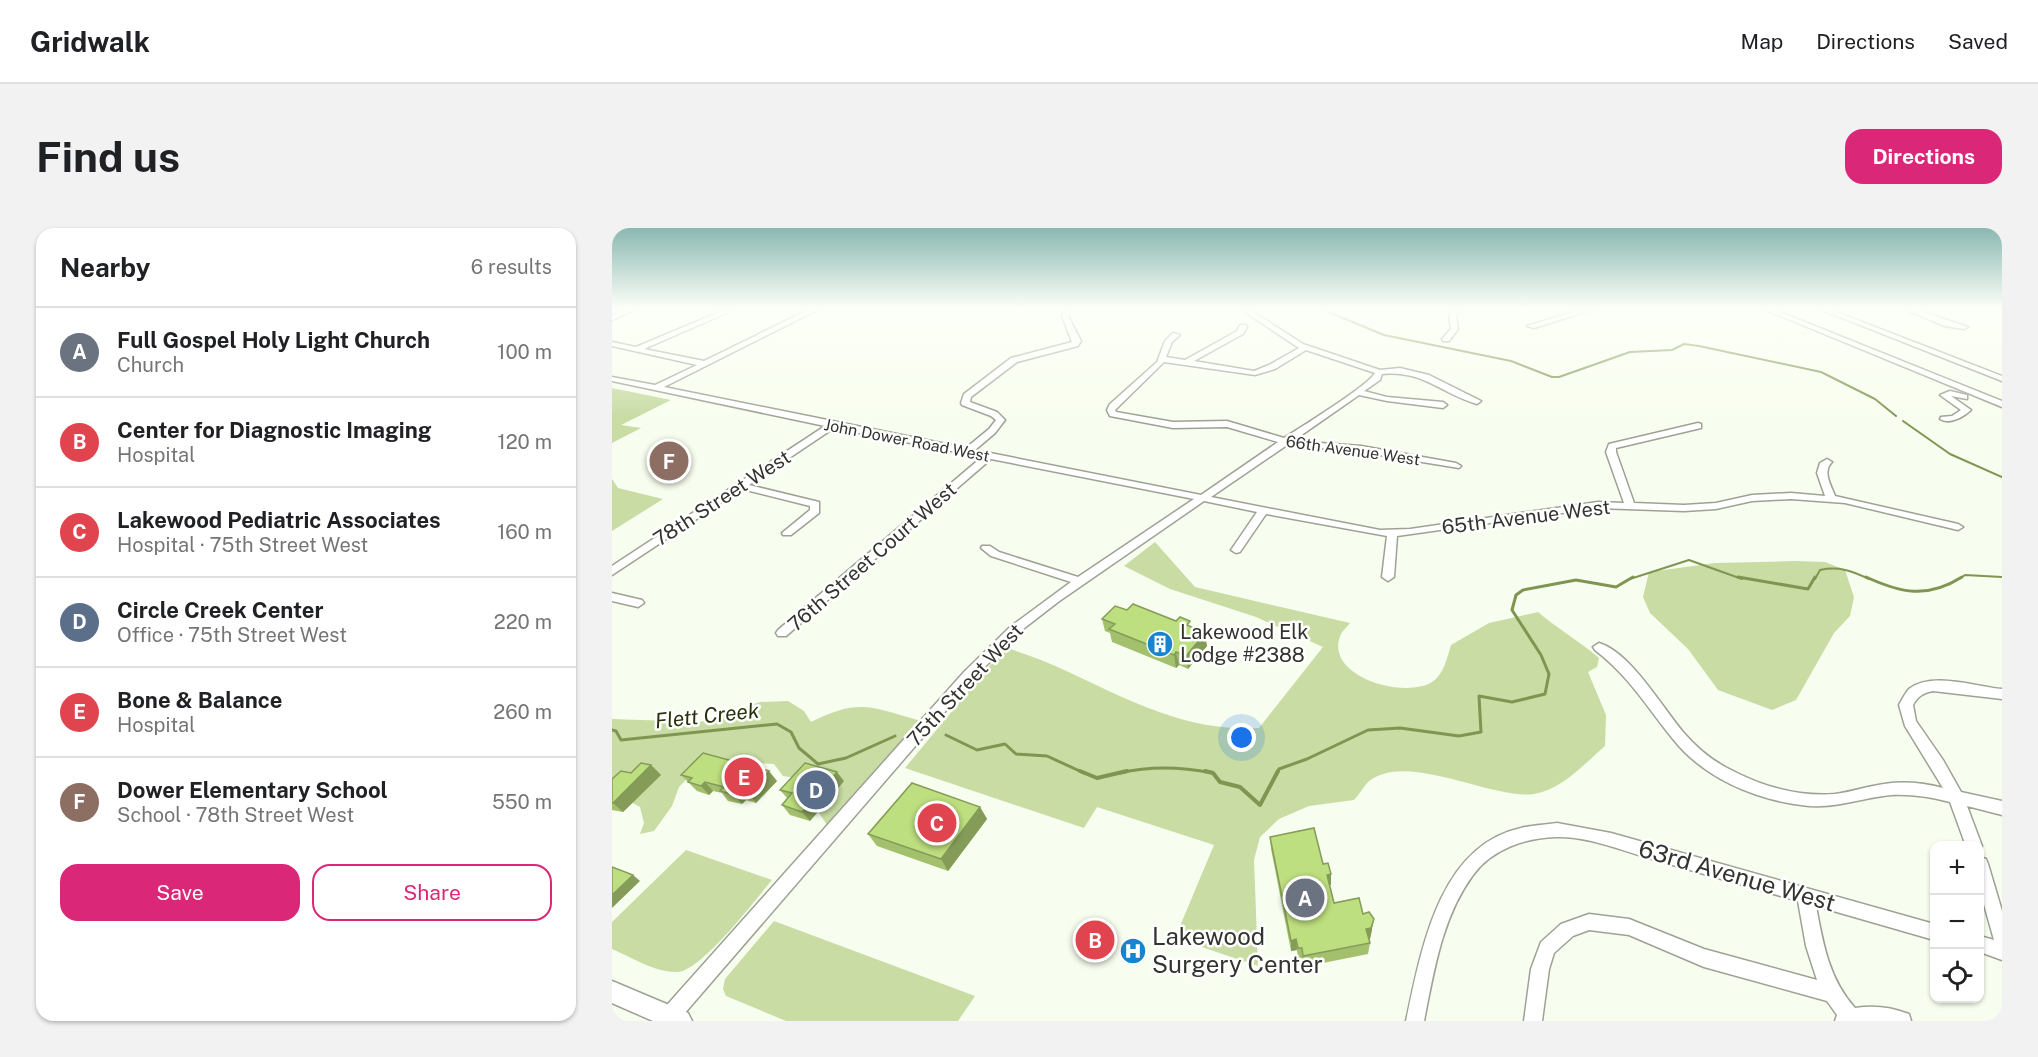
<!DOCTYPE html>
<meta charset="utf-8">
<style>
body{margin:0;font-family:"Public Sans",sans-serif;background:#f2f2f2;color:#202124}
.controls{position:absolute;right:18px;bottom:18px;display:grid;overflow:hidden;border-radius:12px;box-shadow:0 2px 4px #0004}
.controls button{width:54px;height:54px;display:grid;place-items:center;padding:0;border:0;border-bottom:2px solid #e0e0e0;background:#fff;color:#202124;font:30px sans-serif}
.you{position:absolute;left:630px;top:510px;width:21px;height:21px;margin:-15px;border:4px solid #fff;border-radius:50%;background:#1a73e8;box-shadow:0 0 0 9px #1a73e833}
.badge{display:grid;place-items:center;width:39px;height:39px;border-radius:50%;background:#db2777;color:#fff;font-size:20px;font-weight:700}
.pin{position:absolute;translate:-50% -50%;border:3px solid #fff;box-shadow:0 2px 6px #0006}
.list{margin:0;padding:0;list-style:none}
h2{display:flex;justify-content:space-between;align-items:center;height:78px;margin:0;padding:0 24px;font-size:26px}
h2 small{font-size:20px;font-weight:400;color:#757577}
.list li{display:grid;grid-template-columns:39px 1fr auto;gap:18px;align-items:center;box-sizing:border-box;height:90px;padding:0 24px;border-top:2px solid #e0e0e0}
.list b{display:block;font-size:22px;white-space:nowrap}
.list p{margin:0;font-size:20px;white-space:nowrap;color:#757577}
.list em{font-size:20px;font-style:normal;color:#757577}
.actions{display:flex;gap:12px;padding:18px 24px}
.actions a{flex:1;padding:14px 0;border:2px solid #db2777;border-radius:18px;text-align:center;font-size:21px;color:#db2777}
.actions .main{background:#db2777;color:#fff}
.icon{flex:none;width:33px;height:33px;fill:none;stroke:currentColor;stroke-width:2;stroke-linecap:round;stroke-linejoin:round}
.map{position:relative;flex:none;width:1390px;height:793px;overflow:hidden;border-radius:18px}
header{display:flex;align-items:center;gap:36px;box-sizing:border-box;height:84px;padding:0 30px;background:#fff;border-bottom:2px solid #e0e0e0}
header strong{font-size:28px}
nav{display:flex;gap:33px;margin-inline-start:auto;font-size:21px}
.intro{display:flex;align-items:center;justify-content:space-between;box-sizing:border-box;height:144px;padding:0 36px}
h1{margin:0;font-size:42px}
.button{padding:15px 27px;border-radius:18px;background:#db2777;color:#fff;font-size:21px;font-weight:700}
main{display:flex;gap:36px;padding:0 36px}
aside{flex:1;background:#fff;border-radius:18px;box-shadow:0 2px 4px #0004}
.map>svg:first-child{display:block}
</style>
<header>
<strong>Gridwalk</strong>
<nav><a>Map</a><a>Directions</a><a>Saved</a></nav>
</header>
<div class="intro"><h1>Find us</h1><a class="button">Directions</a></div>
<main>
<aside>
<h2>Nearby<small>6 results</small></h2>
<ul class="list">
<li><span class="badge" style="background:#6b7280">A</span><div><b>Full Gospel Holy Light Church</b><p>Church</p></div><em>100 m</em></li>
<li><span class="badge" style="background:#e0444e">B</span><div><b>Center for Diagnostic Imaging</b><p>Hospital</p></div><em>120 m</em></li>
<li><span class="badge" style="background:#e0444e">C</span><div><b>Lakewood Pediatric Associates</b><p>Hospital · 75th Street West</p></div><em>160 m</em></li>
<li><span class="badge" style="background:#5c6f8a">D</span><div><b>Circle Creek Center</b><p>Office · 75th Street West</p></div><em>220 m</em></li>
<li><span class="badge" style="background:#e0444e">E</span><div><b>Bone &amp; Balance</b><p>Hospital</p></div><em>260 m</em></li>
<li><span class="badge" style="background:#8d6e63">F</span><div><b>Dower Elementary School</b><p>School · 78th Street West</p></div><em>550 m</em></li>
</ul>
<div class="actions"><a class="main">Save</a><a>Share</a></div>
</aside>
<div class="map">
<svg width="1390" height="793" viewBox="0 0 1390 793">
<rect width="100%" height="100%" fill="#f8feef"/>
<g fill="#c8dca4">
<path d="M0 160 59 172 9 197 29 200 0 215Z"/>
<path d="M0 251 6 260 51 271 0 303Z"/>
<path d="M543 314 583 359 738 395C736 398 731 402 729 406 710 447 791 472 820 454 832 446 835 430 839 417L877 395 926 384C946 401 967 413 987 430L985 439 976 444 994 487 993 518C972 536 951 561 922 566 879 572 794 522 756 554 751 559 747 567 742 572L697 578 667 591 648 609 642 632 646 738 563 710 602 617 485 579 472 600 293 540 393 419C409 425 426 430 441 437 508 467 571 505 647 500L711 419 644 389 558 361 512 338Z"/>
<path d="M1183 333 1213 334 1233 342 1242 369 1238 388 1222 405 1184 472 1160 482 1106 462 1076 421 1038 385 1031 369 1037 344 1103 335Z"/>
<path d="M176 473 192 483 199 494C248 470 258 479 309 493L217 600 184 550 171 548 162 536 134 534 86 539 67 559 60 578 42 603 28 606 32 595 28 579 0 564V491L88 494 148 474Z"/>
<path d="M74 622 160 652C143 672 89 744 65 744 44 745 19 729 0 721V694Z"/>
<path d="M162 693 363 768 346 793H174L114 768 111 761 113 751Z"/>
</g>
<g fill="none" stroke-linecap="round" stroke-linejoin="round">
<g stroke="#7f9551" stroke-width="2">
<path d="M707 80 772 107 899 133 940 149H947L1018 124 1060 122 1072 116 1087 118 1209 144 1263 171 1284 188"/>
<path d="M1291 193 1338 226 1390 249"/>
<path d="M1018 351 1077 332 1130 351"/>
<path d="M1203 351 1208 342C1227 338 1240 343 1257 351"/>
<path d="M1347 351 1353 347 1390 349"/>
</g>
<g stroke="#7f9551" stroke-width="3">
<path d="M1126 349 1196 361 1203 349"/>
<path d="M1254 349C1289 365 1315 371 1350 349"/>
<path d="M0 502 4 503 9 512 165 496 179 504 187 520 206 536 234 530 283 508"/>
<path d="M334 507 365 522 393 516 404 526 435 528 472 545"/>
<path d="M508 545C538 538 570 539 600 545"/>
<path d="M665 545 667 541 695 531 756 502 788 500 847 508 869 504 867 468 900 474 933 466 937 446 929 427 900 382 904 367 911 362 964 352 1004 359 1021 349"/>
</g>
<g stroke="#7f9551" stroke-width="4">
<path d="M468 543 485 550 515 543"/>
<path d="M593 543 601 545 608 554 628 559 648 577 666 543"/>
</g>
<defs>
<g id="minor">
<path d="M17 80H26L0 92V87Z"/>
<path d="M117 80H126L32 121 92 133 200 80H209L52 159 354 220 377 201 384 192 379 188 350 177 349 175 352 166 399 130 460 114 450 88 453 80H459L456 88 469 113 466 118 405 134 359 169 358 174 385 184 393 192 383 205 363 222 589 267 666 214 615 199 561 200 498 188 495 182 498 176 545 134 553 113 561 105 568 107 560 114 554 129 573 132 625 103 628 97H634L635 99 631 106 582 133 642 143 657 137 687 120 627 80H635L691 116 768 142 788 140 817 147 869 173 865 176C828 165 811 142 770 146L768 152 752 163 775 169 831 174 835 177 831 180 775 173 747 167 681 213 749 218 844 235 849 238 847 240 749 224 675 217 599 269 768 302 798 301 986 274 1012 275 994 224 997 216 1086 195 1089 196V200L1004 220V224L1022 275 1072 277 1104 275 1140 267 1179 265 1213 268 1205 245 1208 235 1215 231 1220 234C1210 244 1219 257 1223 268L1346 296 1351 299 1346 302 1233 275 1179 271 1140 273 1104 281 1072 283 986 280 785 308 782 349 776 353 770 349 775 308 654 286 628 324 624 325 619 322 645 284 592 273 446 374 406 405 362 450 66 793H45L47 786 352 444 398 399 459 354 379 328 369 320 370 318H378L387 324 466 349 582 271 379 231 174 408H166L164 405 166 402 370 229 222 200 137 257 207 274V285L179 307H171L170 305 198 282V278L130 261 0 347V338L213 198 0 153V149L43 157 85 137 0 118V114L24 119ZM694 122 763 145C757 157 688 200 672 210L615 193 561 194 504 184 503 182 552 134 643 147 663 141Z"/>
<path d="M843 80H850L844 88 846 101 837 113H831L830 111 839 101 837 88Z"/>
<path d="M974 80H985L922 100 915 98Z"/>
<path d="M1149 80H1158L1390 173V179Z"/>
<path d="M1205 80H1214L1390 148V153Z"/>
<path d="M1289 80H1299L1356 99 1352 101 1333 98Z"/>
<path d="M1338 163 1355 167V171L1339 168 1359 182C1351 189 1338 197 1328 191L1329 189 1340 188 1349 182 1328 167Z"/>
<path d="M0 365 30 372 32 375 26 379 0 373Z"/>
<path d="M987 415C1018 424 1050 479 1071 504 1084 519 1099 532 1117 541 1149 558 1186 569 1223 566 1240 564 1256 558 1272 556 1292 553 1312 555 1331 560L1293 498 1287 477C1290 472 1293 465 1297 461 1320 443 1364 459 1390 461V471L1321 463C1311 465 1306 468 1301 477L1304 493 1331 532 1349 564 1390 573V587L1355 578 1370 618 1368 623V618H1354L1338 574C1319 569 1299 566 1279 567 1247 570 1222 582 1189 577 1141 571 1091 549 1061 511 1035 479 1017 448 983 422L981 419Z"/>
<path d="M945 595 999 605 1322 696V712L1204 678C1211 716 1217 751 1243 780 1262 777 1279 779 1297 786L1299 793H1223L1225 787 1215 773 1092 739 1017 707 977 702 961 708 942 725 937 741 930 793H912L919 741 929 714 949 696 977 686 1017 691 1092 721 1205 752 1194 718 1186 673C1135 658 1084 644 1033 629 1006 621 974 608 944 609 913 610 880 621 861 647 830 689 822 743 812 793H794C809 724 826 618 909 600 920 597 933 597 945 595Z"/>
<path d="M1368 629 1374 631 1376 636 1390 683V732L1368 724V708L1382 712 1368 662Z"/>
</g>
<path id="major" d="M0 753 76 785 80 793H41L0 775Z"/>
</defs>
<use href="#minor" stroke="#9da295" stroke-width="3"/>
<use href="#major" stroke="#9da295" stroke-width="3"/>
<use href="#minor" fill="#fff" fill-rule="evenodd"/>
<use href="#major" fill="#fff" fill-rule="evenodd"/>
</g>
<g fill="#a3c06d">
<path d="M515 382 579 399 595 418 576 441 567 437 564 440 500 414 498 405 493 403 490 391Z"/>
<path d="M39 537 49 547 11 584 0 582V551Z"/>
<path d="M69 547 165 553 144 575 134 572 130 576 116 573 110 565 101 563 97 567 85 563Z"/>
<path d="M232 553 198 593 178 587 170 577 176 571 168 562Z"/>
<path d="M368 579 375 591 336 643 265 618 256 606Z"/>
<path d="M658 609 711 636 719 657H717L722 675 751 686 760 702 758 711H757L758 715 756 726 691 739 690 730 686 731 685 722 679 723 659 621Z"/>
</g>
<g fill="#859c59">
<path d="M593 405 595 418 576 441 574 428Z"/>
<path d="M564 424 567 437 564 440 562 427Z"/>
<path d="M39 537 49 547 11 584 1 575Z"/>
<path d="M157 543 165 553 144 575 136 565Z"/>
<path d="M225 544 232 553 198 593 190 584Z"/>
<path d="M93 554 101 563 97 567 89 558Z"/>
<path d="M126 563 134 572 130 576 122 567Z"/>
<path d="M368 579 375 591 336 643 329 631Z"/>
<path d="M719 646V657L714 658 715 647Z"/>
<path d="M21 647 28 653 0 680V667Z"/>
<path d="M762 691 758 711 753 712 754 701Z"/>
<path d="M684 711 685 722 679 723V713Z"/>
</g>
<g fill="#bedf7f" stroke="#859c59" stroke-width="1.5">
<path d="M521 376 564 393 568 389 578 393 575 397 593 405 574 428 564 424 562 427 497 401 503 396 490 391 503 378 515 382Z"/>
<path d="M91 525 157 543 136 565 126 563 122 567 108 563 112 559 93 554 89 558 76 554 80 550 69 547Z"/>
<path d="M29 535 39 537 1 575H0V551L9 543 19 545Z"/>
<path d="M193 535 225 544 190 584 170 577 180 565 168 562Z"/>
<path d="M300 555 368 579 329 631 256 606Z"/>
<path d="M702 600 711 636 716 635 719 646 715 647 722 675 747 670 751 686 757 684 762 691 759 700 754 701 758 715 691 728 690 720H686L684 711 679 713 658 609Z"/>
<path d="M0 639 21 647 0 667Z"/>
</g>
<linearGradient id="sky" x2="0" y2="1"><stop stop-color="#8bb8b2"/><stop offset="0.42" stop-color="#fcfff8"/><stop offset="1" stop-color="#fcfff8" stop-opacity="0"/></linearGradient>
<rect width="1390" height="191" fill="url(#sky)"/>
<defs>
<symbol id="building-disc" viewBox="-11 -11 22 22"><circle r="9.5" fill="#1685ce" stroke="#fff"/><path d="M-4-6H4V6H1V3H-1V6H-4ZM-2.5-4.3h1.7v1.8h-1.7ZM.8-4.3h1.7v1.8H.8ZM-2.5-1h1.7V.8h-1.7ZM.8-1h1.7V.8H.8Z" fill="#fff"/></symbol>
<symbol id="hospital-disc" viewBox="-11 -11 22 22"><circle r="9.5" fill="#1685ce" stroke="#fff"/><path d="M-5-5h3v3.5h4V-5h3V5h-3V1.5h-4V5h-3Z" fill="#fff"/></symbol>
</defs>
<g fill-rule="evenodd">
<use href="#building-disc" x="533" y="401" width="30" height="30"/>
<use href="#hospital-disc" x="506" y="708" width="30" height="30"/>
</g>
<g text-anchor="middle" stroke-width="5" stroke-linejoin="round" paint-order="stroke">
<g font-size="16" fill="#32342f" stroke="#fff">
<text transform="translate(295 212) rotate(11)" y="6">John Dower Road West</text>
<text transform="translate(741 222) rotate(8)" y="6">66th Avenue West</text>
</g>
<g font-size="20" fill="#32342f" stroke="#fff">
<text transform="translate(110 270) rotate(-33)" y="7">78th Street West</text>
<text transform="translate(914 289) rotate(-7)" y="7">65th Avenue West</text>
<text transform="translate(260 329) rotate(-41)" y="7">76th Street Court West</text>
<text transform="translate(353 457) rotate(-47)" y="7">75th Street West</text>
</g>
<g font-size="20" fill="#32342f" stroke="#fff" text-anchor="start">
<text x="568" y="411">Lakewood Elk<tspan x="568" dy="23">Lodge #2388</tspan></text>
</g>
<g font-size="21" font-style="italic" fill="#253108" stroke="#fff">
<text transform="translate(95 488) rotate(-6)" y="7">Flett Creek</text>
</g>
<g font-size="24" fill="#32342f" stroke="#fff">
<text transform="translate(1125 648) rotate(16)" y="8">63rd Avenue West</text>
</g>
<g font-size="24" fill="#32342f" stroke="#fff" text-anchor="start">
<text x="540" y="717">Lakewood<tspan x="540" dy="28">Surgery Center</tspan></text>
</g>
</g>
</svg>
<div class="controls">
<button>+</button>
<button>−</button>
<button><svg class="icon" aria-label="locate" viewBox="0 0 24 24"><circle cx="12" cy="12" r="6"/><path d="M12 2v4M12 18v4M2 12h4M18 12h4"/></svg></button>
</div>
<div class="you"></div>
<div class="pin badge" style="left:693px;top:670px;background:#6b7280">A</div>
<div class="pin badge" style="left:483px;top:712px;background:#e0444e">B</div>
<div class="pin badge" style="left:325px;top:595px;background:#e0444e">C</div>
<div class="pin badge" style="left:204px;top:562px;background:#5c6f8a">D</div>
<div class="pin badge" style="left:132px;top:549px;background:#e0444e">E</div>
<div class="pin badge" style="left:57px;top:233px;background:#8d6e63">F</div>
</div>
</main>
